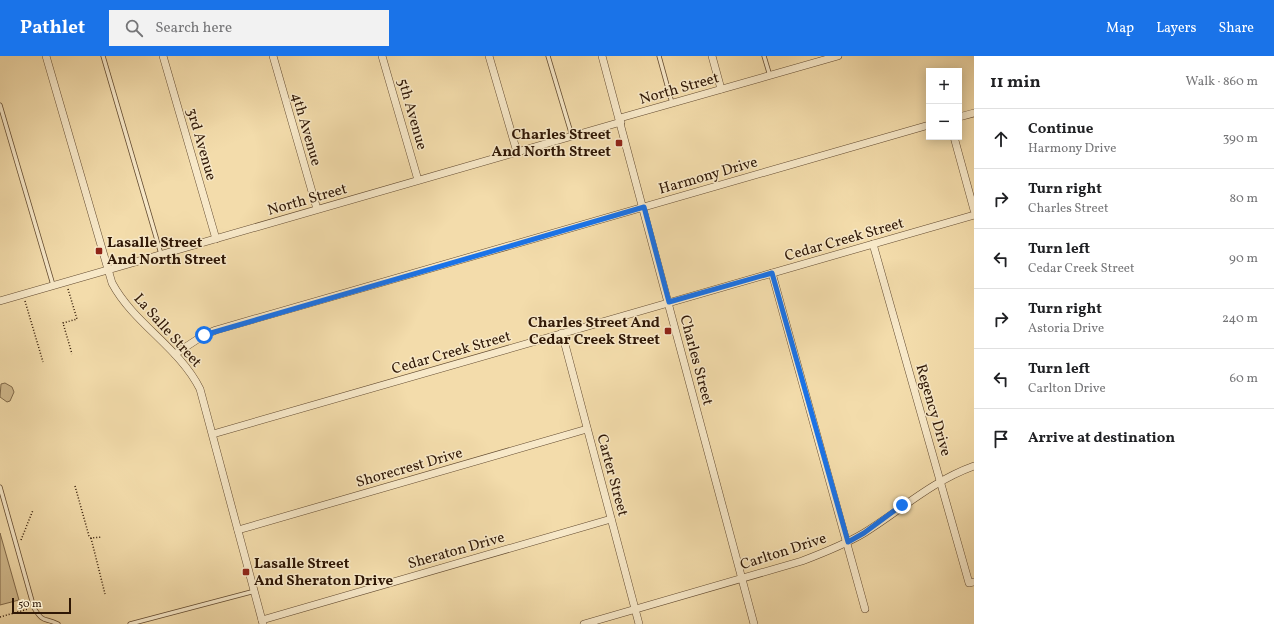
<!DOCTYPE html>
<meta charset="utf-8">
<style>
body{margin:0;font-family:Vollkorn,serif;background:#f2f2f2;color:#202124}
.controls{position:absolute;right:12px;top:12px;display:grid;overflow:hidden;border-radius:0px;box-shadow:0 2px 10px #0003}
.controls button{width:36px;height:36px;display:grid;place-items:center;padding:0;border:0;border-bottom:1px solid #e0e0e0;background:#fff;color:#202124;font:20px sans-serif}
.scale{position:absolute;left:12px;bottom:10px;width:59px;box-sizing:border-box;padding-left:4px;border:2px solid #2f1705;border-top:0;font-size:11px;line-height:14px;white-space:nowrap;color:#2f1705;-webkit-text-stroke:3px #f7e8c8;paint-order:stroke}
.stop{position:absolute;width:12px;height:12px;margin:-9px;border:3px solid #1a73e8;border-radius:50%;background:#fff}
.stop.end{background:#1a73e8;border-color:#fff;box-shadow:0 1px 4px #0008}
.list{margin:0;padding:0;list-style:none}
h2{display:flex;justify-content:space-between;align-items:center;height:52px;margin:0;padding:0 16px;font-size:17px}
h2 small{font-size:13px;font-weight:400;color:#757577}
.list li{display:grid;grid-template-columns:26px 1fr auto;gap:12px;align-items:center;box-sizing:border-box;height:60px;padding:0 16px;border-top:1px solid #e0e0e0}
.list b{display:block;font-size:15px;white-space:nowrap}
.list p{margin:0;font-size:13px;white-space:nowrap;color:#757577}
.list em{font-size:13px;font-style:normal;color:#757577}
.icon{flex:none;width:22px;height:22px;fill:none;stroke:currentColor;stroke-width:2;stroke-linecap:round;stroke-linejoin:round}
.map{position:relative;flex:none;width:974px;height:568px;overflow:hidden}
header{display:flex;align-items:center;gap:24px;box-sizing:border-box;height:56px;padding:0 20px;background:#1a73e8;color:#fff}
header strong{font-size:19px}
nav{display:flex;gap:22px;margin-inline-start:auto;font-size:14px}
.search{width:280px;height:36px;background:#f2f2f2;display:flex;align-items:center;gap:10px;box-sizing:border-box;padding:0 14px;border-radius:0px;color:#757577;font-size:15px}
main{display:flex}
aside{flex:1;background:#fff}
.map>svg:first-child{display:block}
</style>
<header>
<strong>Pathlet</strong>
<div class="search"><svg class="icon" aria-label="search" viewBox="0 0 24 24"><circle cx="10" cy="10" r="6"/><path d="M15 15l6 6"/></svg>Search here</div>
<nav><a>Map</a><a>Layers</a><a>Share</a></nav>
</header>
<main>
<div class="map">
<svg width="974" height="568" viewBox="0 0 974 568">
<rect width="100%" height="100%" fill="#f3dcab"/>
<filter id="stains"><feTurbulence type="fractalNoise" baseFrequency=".005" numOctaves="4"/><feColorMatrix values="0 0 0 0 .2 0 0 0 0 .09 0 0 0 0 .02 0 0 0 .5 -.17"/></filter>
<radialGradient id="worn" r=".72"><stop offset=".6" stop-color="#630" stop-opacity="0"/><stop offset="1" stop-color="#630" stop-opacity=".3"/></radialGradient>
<g fill="#d2bb8f" stroke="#80694a">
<path d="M5 327 12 331 14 336 10 345 7 346 0 341 1 328Z"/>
<path d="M0 477 19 544 0 549Z"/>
</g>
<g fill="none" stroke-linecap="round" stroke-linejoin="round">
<defs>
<g id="service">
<path d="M103 0 161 198"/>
<path d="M548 0 572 80"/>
<path d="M659 0 672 47"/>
<path d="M764 0 770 20"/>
<path d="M0 49 53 229"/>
<path d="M0 431 34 552C44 568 44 561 58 568"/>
<path d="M130 568 255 535"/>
</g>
<g id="minor">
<path d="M46 0 112 227C134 268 179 291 200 333L263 568"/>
<path d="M163 0 216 183"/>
<path d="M273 0 317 153"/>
<path d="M382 0 418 124"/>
<path d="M489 0 517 96"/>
<path d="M602 0 754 568"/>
<path d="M712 0 721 33"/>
<path d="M959 61 974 57"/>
<path d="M620 62 838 0"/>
<path d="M954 81 974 154"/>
<path d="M873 188 969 527 974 526"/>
<path d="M772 217 865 553"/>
<path d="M0 245 621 66"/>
<path d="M562 277 639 568"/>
<path d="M175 298 204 279 216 274 929 69"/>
<path d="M213 378 974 159"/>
<path d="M238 474 587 373"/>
<path d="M262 564 611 463"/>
<path d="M584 568 802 505C823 497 844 489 864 477 901 454 932 425 974 410"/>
</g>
</defs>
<use href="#service" stroke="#60482e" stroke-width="5"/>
<use href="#minor" stroke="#60482e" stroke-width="8"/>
<g stroke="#2f1705" stroke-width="1.5" stroke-dasharray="1 2" stroke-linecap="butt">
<path d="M68 233 77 263 63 267 72 298"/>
<path d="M25 245 43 306"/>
<path d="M75 430 89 480 91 482 102 481"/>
<path d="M91 482 105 538"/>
<path d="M21 484 33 454"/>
<path d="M0 561 28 553"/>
</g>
<use href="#service" stroke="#f7e8c8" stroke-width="3.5"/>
<use href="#minor" stroke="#f7e8c8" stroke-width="7"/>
</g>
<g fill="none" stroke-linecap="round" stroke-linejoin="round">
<path stroke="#1a73e8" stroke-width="5" d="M204 279 644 151 669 246 772 217 848 486 864 477 902 449"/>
</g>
<g fill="#8f2418" stroke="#f7e8c8" stroke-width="1.5">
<rect x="615" y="83" width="8" height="8" rx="2"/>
<rect x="95" y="191" width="8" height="8" rx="2"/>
<rect x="664" y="271" width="8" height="8" rx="2"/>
<rect x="242" y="512" width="8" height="8" rx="2"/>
</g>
<g text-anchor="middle" stroke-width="3" stroke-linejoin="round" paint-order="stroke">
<g font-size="15" fill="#2f1705" stroke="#f7e8c8">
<text transform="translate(679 32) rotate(-16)" y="5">North Street</text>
<text transform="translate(413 58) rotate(74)" y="5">5th Avenue</text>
<text transform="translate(307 73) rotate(74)" y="5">4th Avenue</text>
<text transform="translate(202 88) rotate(74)" y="5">3rd Avenue</text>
<text transform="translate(708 119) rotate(-16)" y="5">Harmony Drive</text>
<text transform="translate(307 143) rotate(-16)" y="5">North Street</text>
<text transform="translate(844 183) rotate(-16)" y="5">Cedar Creek Street</text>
<text transform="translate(168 274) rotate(48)" y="5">La Salle Street</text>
<text transform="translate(451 296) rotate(-16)" y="5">Cedar Creek Street</text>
<text transform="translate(697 304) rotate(75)" y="5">Charles Street</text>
<text transform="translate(934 354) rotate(74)" y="5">Regency Drive</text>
<text transform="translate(409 411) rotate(-16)" y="5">Shorecrest Drive</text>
<text transform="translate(613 419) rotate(75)" y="5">Carter Street</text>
<text transform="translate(456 494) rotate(-16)" y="5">Sheraton Drive</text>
<text transform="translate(783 495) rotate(-18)" y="5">Carlton Drive</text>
</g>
<g font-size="15" font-weight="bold" fill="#2f1705" stroke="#f7e8c8" text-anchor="end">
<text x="611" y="83">Charles Street<tspan x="611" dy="17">And North Street</tspan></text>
<text x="107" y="191" text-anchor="start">Lasalle Street<tspan x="107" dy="17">And North Street</tspan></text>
<text x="660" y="271">Charles Street And<tspan x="660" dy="17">Cedar Creek Street</tspan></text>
<text x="254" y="512" text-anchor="start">Lasalle Street<tspan x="254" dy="17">And Sheraton Drive</tspan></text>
</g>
</g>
<rect width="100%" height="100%" filter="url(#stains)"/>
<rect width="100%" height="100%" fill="url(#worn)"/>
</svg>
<div class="controls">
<button>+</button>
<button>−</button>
</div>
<div class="scale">50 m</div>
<div class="stop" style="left:204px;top:279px"></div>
<div class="stop end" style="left:902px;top:449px"></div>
</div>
<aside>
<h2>11 min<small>Walk · 860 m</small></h2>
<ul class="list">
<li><svg class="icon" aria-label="ahead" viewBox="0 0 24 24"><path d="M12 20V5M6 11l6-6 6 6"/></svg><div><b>Continue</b><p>Harmony Drive</p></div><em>390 m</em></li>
<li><svg class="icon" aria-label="right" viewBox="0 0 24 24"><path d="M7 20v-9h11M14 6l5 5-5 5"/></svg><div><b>Turn right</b><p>Charles Street</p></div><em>80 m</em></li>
<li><svg class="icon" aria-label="left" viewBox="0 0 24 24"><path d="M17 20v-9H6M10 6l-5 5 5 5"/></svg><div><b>Turn left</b><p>Cedar Creek Street</p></div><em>90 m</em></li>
<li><svg class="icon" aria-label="right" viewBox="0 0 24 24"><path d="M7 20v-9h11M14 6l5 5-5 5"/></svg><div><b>Turn right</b><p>Astoria Drive</p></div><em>240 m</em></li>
<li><svg class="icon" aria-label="left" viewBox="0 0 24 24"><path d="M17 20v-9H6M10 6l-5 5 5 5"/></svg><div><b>Turn left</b><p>Carlton Drive</p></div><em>60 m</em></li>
<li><svg class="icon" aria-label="arrive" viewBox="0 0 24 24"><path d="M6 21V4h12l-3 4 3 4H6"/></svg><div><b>Arrive at destination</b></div></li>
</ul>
</aside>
</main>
